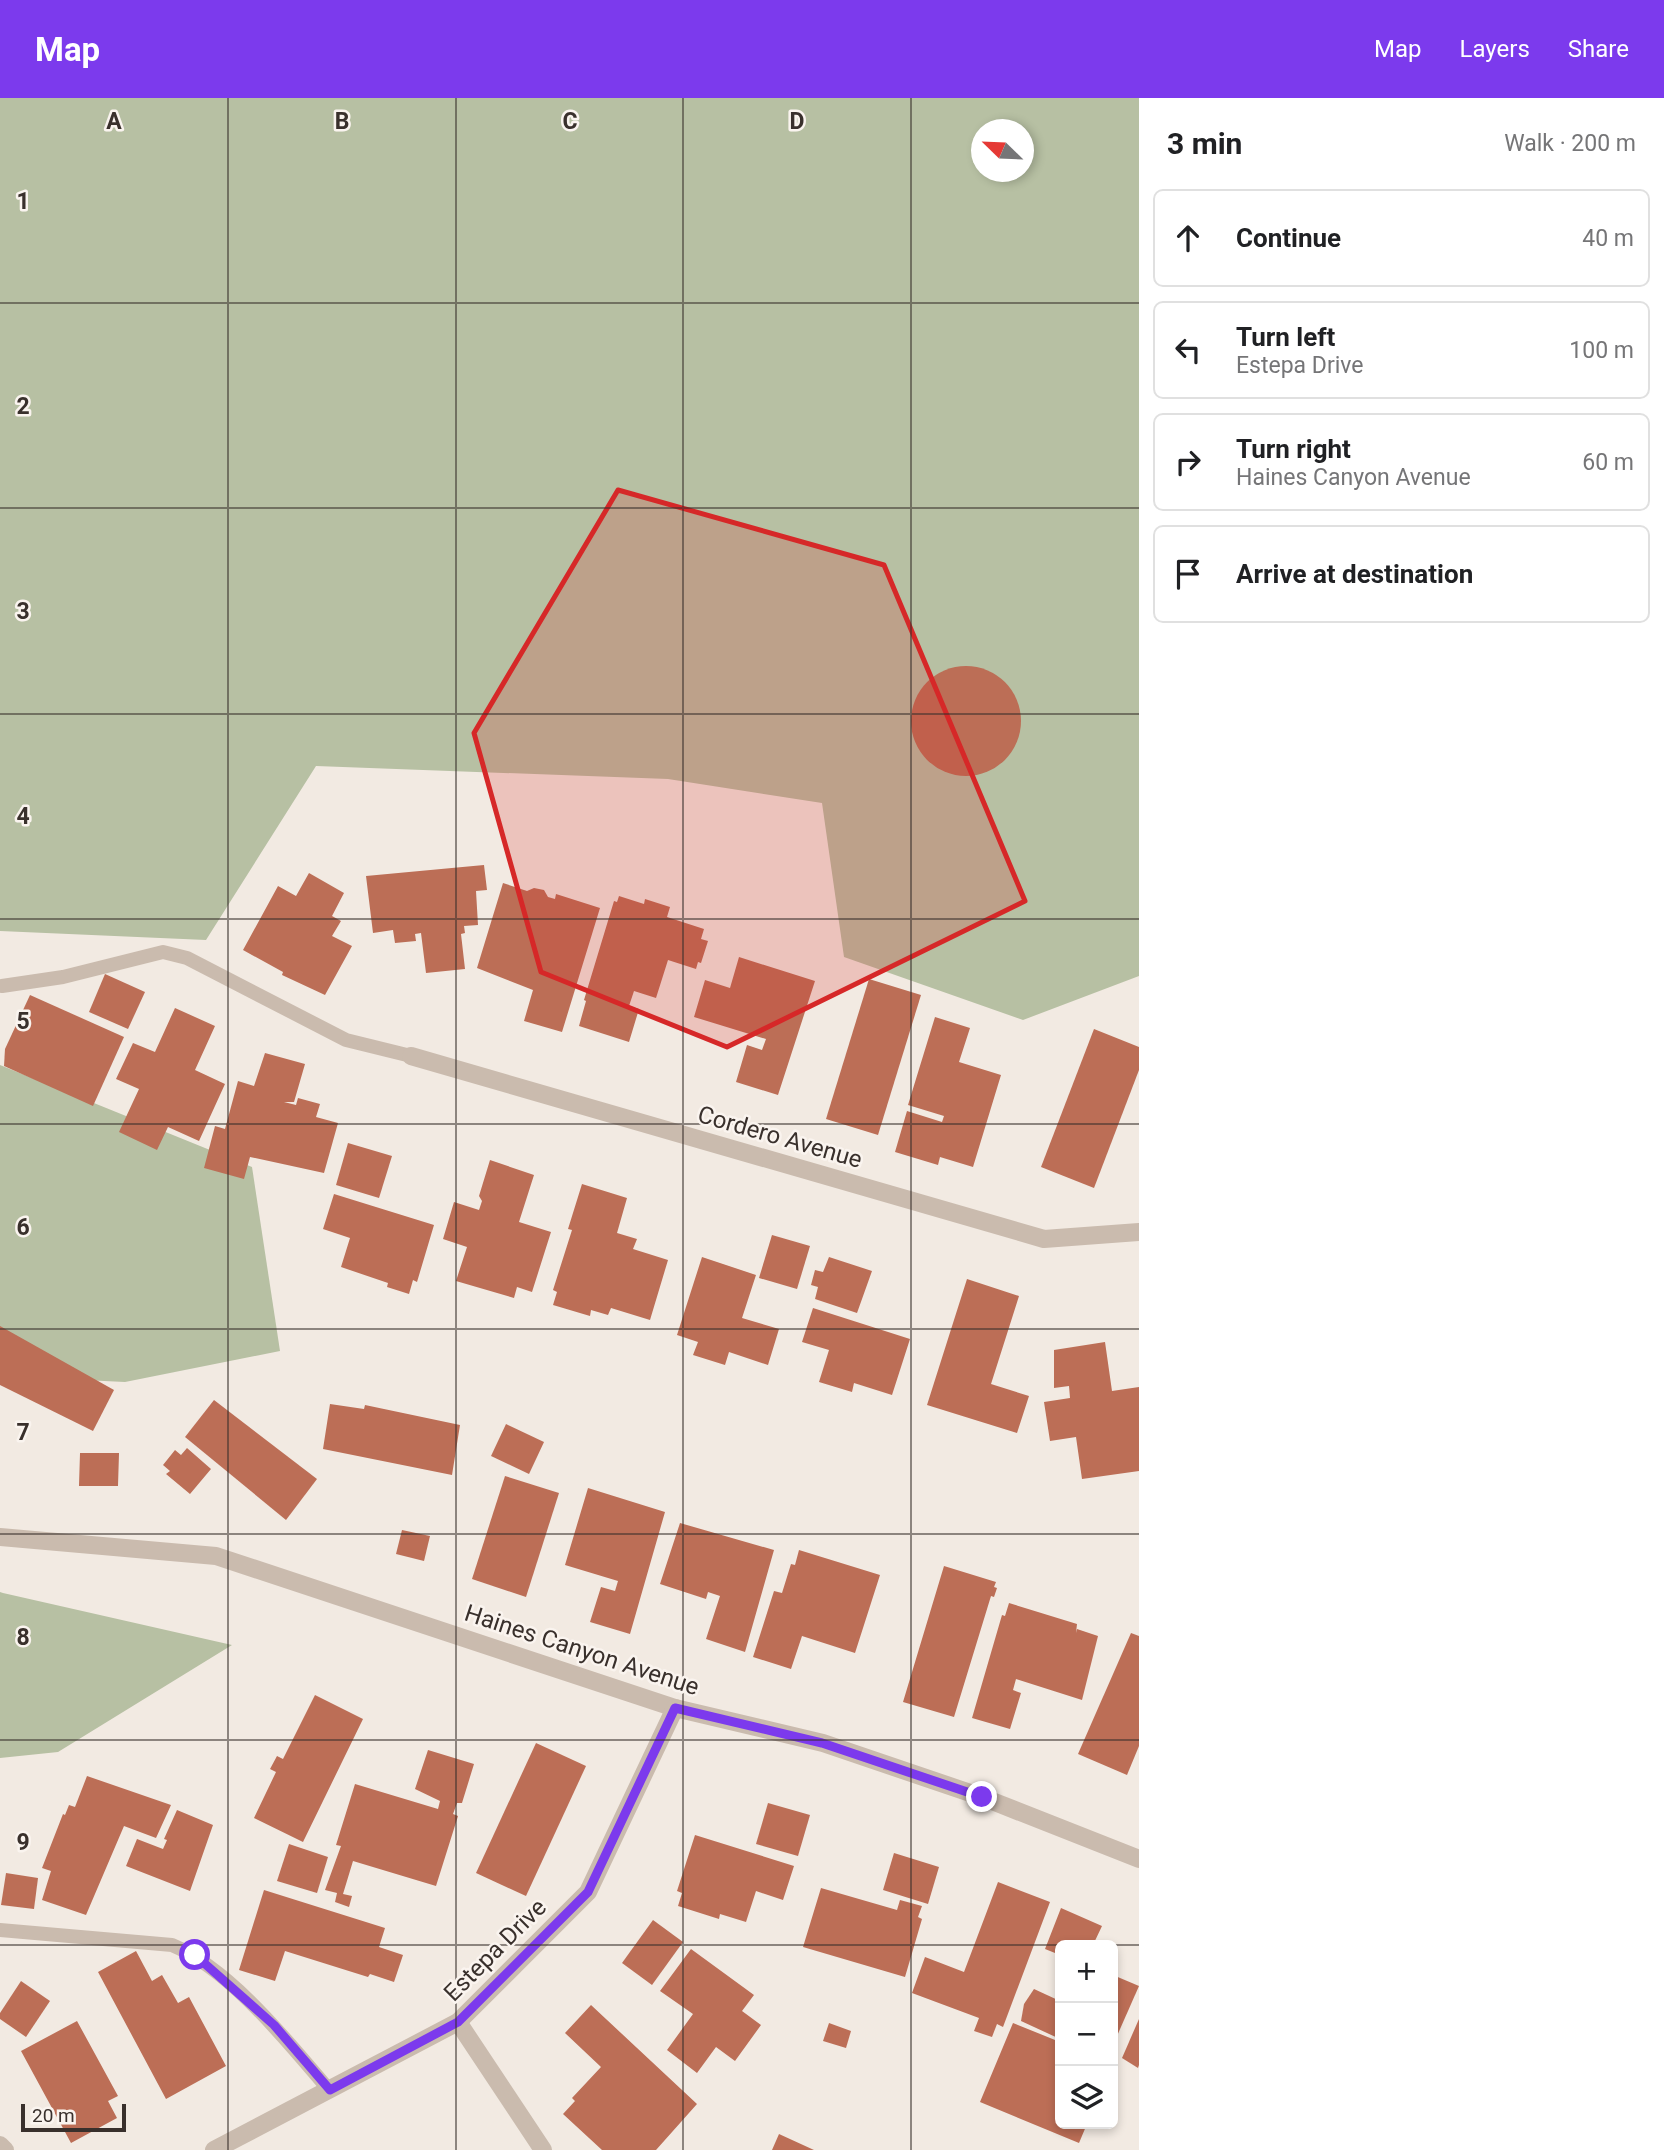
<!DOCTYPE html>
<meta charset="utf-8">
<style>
body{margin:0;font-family:Roboto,sans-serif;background:#f6f6f6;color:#202124}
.controls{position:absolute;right:21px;bottom:21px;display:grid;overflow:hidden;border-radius:10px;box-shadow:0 4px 10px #0003}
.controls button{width:63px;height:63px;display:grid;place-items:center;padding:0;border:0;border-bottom:2px solid #e0e0e0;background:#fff;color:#202124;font:35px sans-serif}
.compass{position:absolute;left:971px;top:21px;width:63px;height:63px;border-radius:50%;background:#fff;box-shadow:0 4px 10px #0003;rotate:293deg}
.scale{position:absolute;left:21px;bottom:18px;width:105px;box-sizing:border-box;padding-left:7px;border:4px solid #39302c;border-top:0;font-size:19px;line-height:24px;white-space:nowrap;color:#39302c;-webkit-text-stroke:5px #faf4ef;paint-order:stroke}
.stop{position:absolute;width:21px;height:21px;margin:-16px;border:5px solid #7c3aed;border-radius:50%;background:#fff}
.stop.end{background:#7c3aed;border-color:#fff;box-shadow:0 2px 7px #0008}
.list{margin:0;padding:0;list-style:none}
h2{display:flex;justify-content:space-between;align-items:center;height:91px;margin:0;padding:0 28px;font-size:30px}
h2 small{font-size:23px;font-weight:400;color:#757577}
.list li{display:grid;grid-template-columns:46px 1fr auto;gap:21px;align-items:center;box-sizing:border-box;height:98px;margin:0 14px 14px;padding:0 14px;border:2px solid #e0e0e0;border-radius:10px}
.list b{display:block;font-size:26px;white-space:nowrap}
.list p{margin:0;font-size:23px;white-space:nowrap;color:#757577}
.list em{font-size:23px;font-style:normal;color:#757577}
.icon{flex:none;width:38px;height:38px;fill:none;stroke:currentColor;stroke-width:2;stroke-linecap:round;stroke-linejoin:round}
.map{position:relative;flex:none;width:1139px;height:2052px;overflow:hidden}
header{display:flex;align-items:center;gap:42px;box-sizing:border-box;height:98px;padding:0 35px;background:#7c3aed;color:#fff}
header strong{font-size:33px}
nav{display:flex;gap:38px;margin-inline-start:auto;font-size:24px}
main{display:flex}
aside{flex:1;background:#fff}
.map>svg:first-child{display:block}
</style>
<header>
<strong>Map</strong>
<nav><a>Map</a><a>Layers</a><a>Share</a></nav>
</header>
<main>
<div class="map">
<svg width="1139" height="2052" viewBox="0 0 1139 2052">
<rect width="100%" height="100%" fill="#f2eae2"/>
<g fill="#b7c0a3" fill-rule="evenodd">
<path d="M0 0H1139V878L1023 922 844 859 822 705 668 681 316 668 206 842 0 833ZM982 32H1024V74H982Z"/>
<path d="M0 967 252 1069 280 1253 125 1284 0 1278Z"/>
<path d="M0 1494 3 1495 232 1547 58 1654 0 1660Z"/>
</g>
<g fill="#bc6e56">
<circle cx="966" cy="623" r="55"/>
<path d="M484 767 487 792 476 793 478 827 464 828 465 835 461 836 465 871 426 875 421 835 415 836 416 843 395 845 393 832 373 835 366 778Z"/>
<path d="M309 775 344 795 332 818 341 823 332 838 352 848 325 897 282 877 283 874 243 852 278 788 296 798Z"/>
<path d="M503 785 527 793 534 790 544 792 548 799 555 801 556 796 600 810 562 934 524 923 533 892 477 870Z"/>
<path d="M619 798 644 806 645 801 670 809 667 819 704 831 701 841 708 843 701 865 698 864 696 871 668 862 656 900 634 893 629 908 639 911 629 944 579 928 586 903 584 902 614 803 617 804Z"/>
<path d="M739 859 815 883 778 997 736 984 747 947 762 952 766 941 694 919 705 882 730 890Z"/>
<path d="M105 876 145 894 128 931 89 914Z"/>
<path d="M869 881 921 897 878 1037 826 1021Z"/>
<path d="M30 897 124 939 93 1008 4 968 5 951Z"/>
<path d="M175 910 215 928 195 972 225 986 199 1043 168 1029 157 1052 119 1034 139 991 116 981 133 945 155 954Z"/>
<path d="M935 919 970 930 959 964 1001 977 973 1069 940 1059 938 1067 895 1054 907 1013 942 1024 944 1018 908 1007Z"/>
<path d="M1094 931 1139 949V972L1094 1090 1041 1069Z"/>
<path d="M265 955 305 966 294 1004H284L296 1007 298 1000 320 1006 316 1019 338 1025 324 1075 250 1059 244 1081 204 1070 215 1028 225 1031 238 983 254 988Z"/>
<path d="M348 1045 392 1058 379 1100 336 1087Z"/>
<path d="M490 1062 534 1077 519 1124 551 1134 532 1194 517 1189 514 1200 456 1183 467 1149 443 1141 454 1104 479 1112 482 1103 479 1098Z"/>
<path d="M582 1086 627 1100 617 1135 637 1141 633 1151 668 1162 650 1222 611 1210 608 1217 591 1212 590 1218 553 1207 557 1194 553 1192 572 1132 568 1131Z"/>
<path d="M334 1096 434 1127 417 1184 413 1182 409 1196 387 1189 388 1185 341 1169 350 1140 323 1131Z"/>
<path d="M772 1137 810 1148 797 1191 759 1180Z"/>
<path d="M702 1159 756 1177 742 1220 779 1231 768 1267 729 1254 725 1267 693 1257 698 1244 677 1237Z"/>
<path d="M829 1159 872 1173 857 1215 815 1201 818 1189 811 1187 815 1172 823 1174Z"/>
<path d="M967 1181 1019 1198 991 1286 1029 1298 1017 1335 927 1307Z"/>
<path d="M813 1210 910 1241 892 1297 854 1285 852 1294 819 1284 829 1252 802 1244Z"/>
<path d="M0 1228 114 1292 93 1333 0 1287Z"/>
<path d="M1105 1244 1112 1293 1139 1289V1373L1082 1381 1076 1339 1050 1343 1044 1304 1070 1300 1069 1288 1054 1290V1252Z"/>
<path d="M214 1302 317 1381 286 1422 185 1339Z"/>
<path d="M330 1306 364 1311 365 1307 460 1327 452 1377 323 1351Z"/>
<path d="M506 1326 544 1344 529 1376 491 1358Z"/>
<path d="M187 1350 211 1371 190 1396 166 1376 170 1373 163 1367 175 1352 181 1357Z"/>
<path d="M80 1355H119L118 1388H79Z"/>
<path d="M505 1378 559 1395 526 1499 472 1481Z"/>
<path d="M588 1390 665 1414 630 1536 590 1524 601 1489 615 1493 618 1483 565 1467Z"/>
<path d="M680 1425 774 1452 745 1554 706 1541 720 1498 708 1494 706 1501 660 1486Z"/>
<path d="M402 1432 430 1438 424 1463 396 1456Z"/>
<path d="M799 1452 880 1477 855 1555 802 1538 791 1571 753 1559 774 1493 782 1495 791 1466 795 1467Z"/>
<path d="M944 1468 996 1484 994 1489 997 1490 994 1499 991 1498 954 1619 903 1604Z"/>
<path d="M1009 1505 1077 1526 1076 1535 1077 1531 1098 1538 1082 1602 1016 1581 1013 1592 1021 1595 1010 1631 972 1620 1002 1517 1005 1518Z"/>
<path d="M1131 1535 1139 1538V1648L1127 1677 1078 1656Z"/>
<path d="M315 1597 363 1621 303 1744 254 1720 276 1674 270 1671 277 1658 283 1661Z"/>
<path d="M536 1645 586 1668 526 1798 476 1775Z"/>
<path d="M428 1652 474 1666 462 1705H457L453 1716 458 1718 436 1788 353 1763 343 1796 352 1798 349 1809 335 1804 337 1795 325 1792 341 1748 336 1747 355 1686 438 1711 440 1703 415 1691Z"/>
<path d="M87 1678 171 1707 156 1740 124 1728 86 1817 42 1802 51 1773 42 1770 63 1716 65 1717 69 1707 75 1709Z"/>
<path d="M768 1705 810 1717 798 1758 756 1746Z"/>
<path d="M177 1712 213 1727 190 1793 126 1768 137 1741 163 1751 167 1742 164 1741Z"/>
<path d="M695 1737 794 1768 783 1802 756 1793 746 1824 720 1816 719 1821 678 1808 682 1795 677 1793Z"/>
<path d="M289 1746 328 1759 317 1795 277 1783Z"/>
<path d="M894 1755 939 1769 928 1806 883 1792Z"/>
<path d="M6 1775 38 1780 34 1811 1 1807Z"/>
<path d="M998 1784 1050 1804 1003 1929 997 1926 992 1939 974 1933 979 1920 912 1895 925 1859 964 1874Z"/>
<path d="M821 1790 897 1812 900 1802 922 1808 918 1819 922 1821 905 1879 803 1849Z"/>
<path d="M264 1792 385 1830 379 1849 403 1857 394 1884 370 1876 368 1879 285 1853 275 1883 239 1872Z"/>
<path d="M1061 1810 1102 1828 1093 1847H1060V1857L1045 1851Z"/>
<path d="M653 1822 683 1844 652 1887 622 1865Z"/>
<path d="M691 1851 754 1897 742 1913 761 1927 735 1963 716 1949 697 1975 667 1952 693 1916 660 1893Z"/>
<path d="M136 1853 152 1883 162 1877 178 1905 189 1899 226 1968 166 2001 98 1874Z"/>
<path d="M1113 1877 1139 1888 1113 1947Z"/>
<path d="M21 1883 50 1903 26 1939 0 1921V1915Z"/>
<path d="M1034 1891 1060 1903V1941L1021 1923 1024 1906Z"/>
<path d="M591 1907 697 2006 656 2052H602L563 2016 575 2003 572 2000 601 1969 565 1935Z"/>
<path d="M1139 1921V1967L1138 1970 1122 1960Z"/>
<path d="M77 1923 118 1998 108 2003 117 2020 71 2045 21 1953Z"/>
<path d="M829 1925 851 1933 846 1950 823 1943Z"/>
<path d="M1013 1925 1060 1944V2026H1087L1079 2045 980 2004Z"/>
<path d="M779 2036 814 2052H772Z"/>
</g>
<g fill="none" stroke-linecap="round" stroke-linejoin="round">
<g stroke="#cabbae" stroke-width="14">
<path d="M2 888 63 879 163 854 187 860 346 942 411 958"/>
<path d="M0 1832 172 1847C230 1871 288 1944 329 1992"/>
</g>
<g stroke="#cabbae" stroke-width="18">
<path d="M411 958 1044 1141 1139 1134"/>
<path d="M0 1439 216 1458 675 1610 823 1645 982 1699 1139 1761"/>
<path d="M458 1924 543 2052"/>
<path d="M0 2047 5 2052"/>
<path d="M214 2052 458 1924 588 1794 675 1610"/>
</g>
</g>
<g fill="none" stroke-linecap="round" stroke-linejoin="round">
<path stroke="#7c3aed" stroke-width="9" d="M195 1857 274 1927 330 1992 458 1924 588 1794 675 1610 822 1645 982 1699"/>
</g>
<path fill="#d62828" fill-opacity="0.2" stroke="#d62828" stroke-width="5" stroke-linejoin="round" d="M618 392 884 467 1025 803 727 949 541 874 474 635Z"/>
<path fill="none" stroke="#39302c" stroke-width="2" stroke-opacity="0.55" d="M228 0V2052M456 0V2052M683 0V2052M911 0V2052M0 205H1139M0 410H1139M0 616H1139M0 821H1139M0 1026H1139M0 1231H1139M0 1436H1139M0 1642H1139M0 1847H1139"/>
<g text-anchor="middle" stroke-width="5" stroke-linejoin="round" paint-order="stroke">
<g font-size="24" fill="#39302c" stroke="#faf4ef">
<text transform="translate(780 1039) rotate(16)" y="8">Cordero Avenue</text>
<text transform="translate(582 1552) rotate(18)" y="8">Haines Canyon Avenue</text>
<text transform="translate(495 1852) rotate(-45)" y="8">Estepa Drive</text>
</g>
</g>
<g font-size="23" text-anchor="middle" font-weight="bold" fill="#39302c" stroke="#faf4ef" stroke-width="5" stroke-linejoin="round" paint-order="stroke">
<text x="114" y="31">A</text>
<text x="342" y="31">B</text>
<text x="570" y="31">C</text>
<text x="797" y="31">D</text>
<text x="23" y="111">1</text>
<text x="23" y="316">2</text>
<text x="23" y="521">3</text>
<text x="23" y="726">4</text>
<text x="23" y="931">5</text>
<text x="23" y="1137">6</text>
<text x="23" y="1342">7</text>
<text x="23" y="1547">8</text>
<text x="23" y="1752">9</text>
</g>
</svg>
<div class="controls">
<button>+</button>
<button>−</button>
<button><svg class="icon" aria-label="layers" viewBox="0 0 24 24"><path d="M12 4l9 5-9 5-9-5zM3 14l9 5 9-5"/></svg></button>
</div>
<svg class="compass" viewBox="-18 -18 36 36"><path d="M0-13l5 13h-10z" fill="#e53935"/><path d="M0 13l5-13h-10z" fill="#757577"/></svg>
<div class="scale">20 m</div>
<div class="stop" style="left:195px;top:1857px"></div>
<div class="stop end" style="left:982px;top:1699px"></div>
</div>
<aside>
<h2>3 min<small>Walk · 200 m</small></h2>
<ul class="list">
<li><svg class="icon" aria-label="ahead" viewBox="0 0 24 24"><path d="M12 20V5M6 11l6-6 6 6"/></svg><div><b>Continue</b></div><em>40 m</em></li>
<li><svg class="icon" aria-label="left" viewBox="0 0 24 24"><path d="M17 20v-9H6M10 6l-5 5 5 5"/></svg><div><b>Turn left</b><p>Estepa Drive</p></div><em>100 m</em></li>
<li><svg class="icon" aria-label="right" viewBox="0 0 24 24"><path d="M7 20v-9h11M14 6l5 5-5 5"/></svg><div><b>Turn right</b><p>Haines Canyon Avenue</p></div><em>60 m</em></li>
<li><svg class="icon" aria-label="arrive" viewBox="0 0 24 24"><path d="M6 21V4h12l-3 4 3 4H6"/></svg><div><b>Arrive at destination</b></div></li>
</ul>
</aside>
</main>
